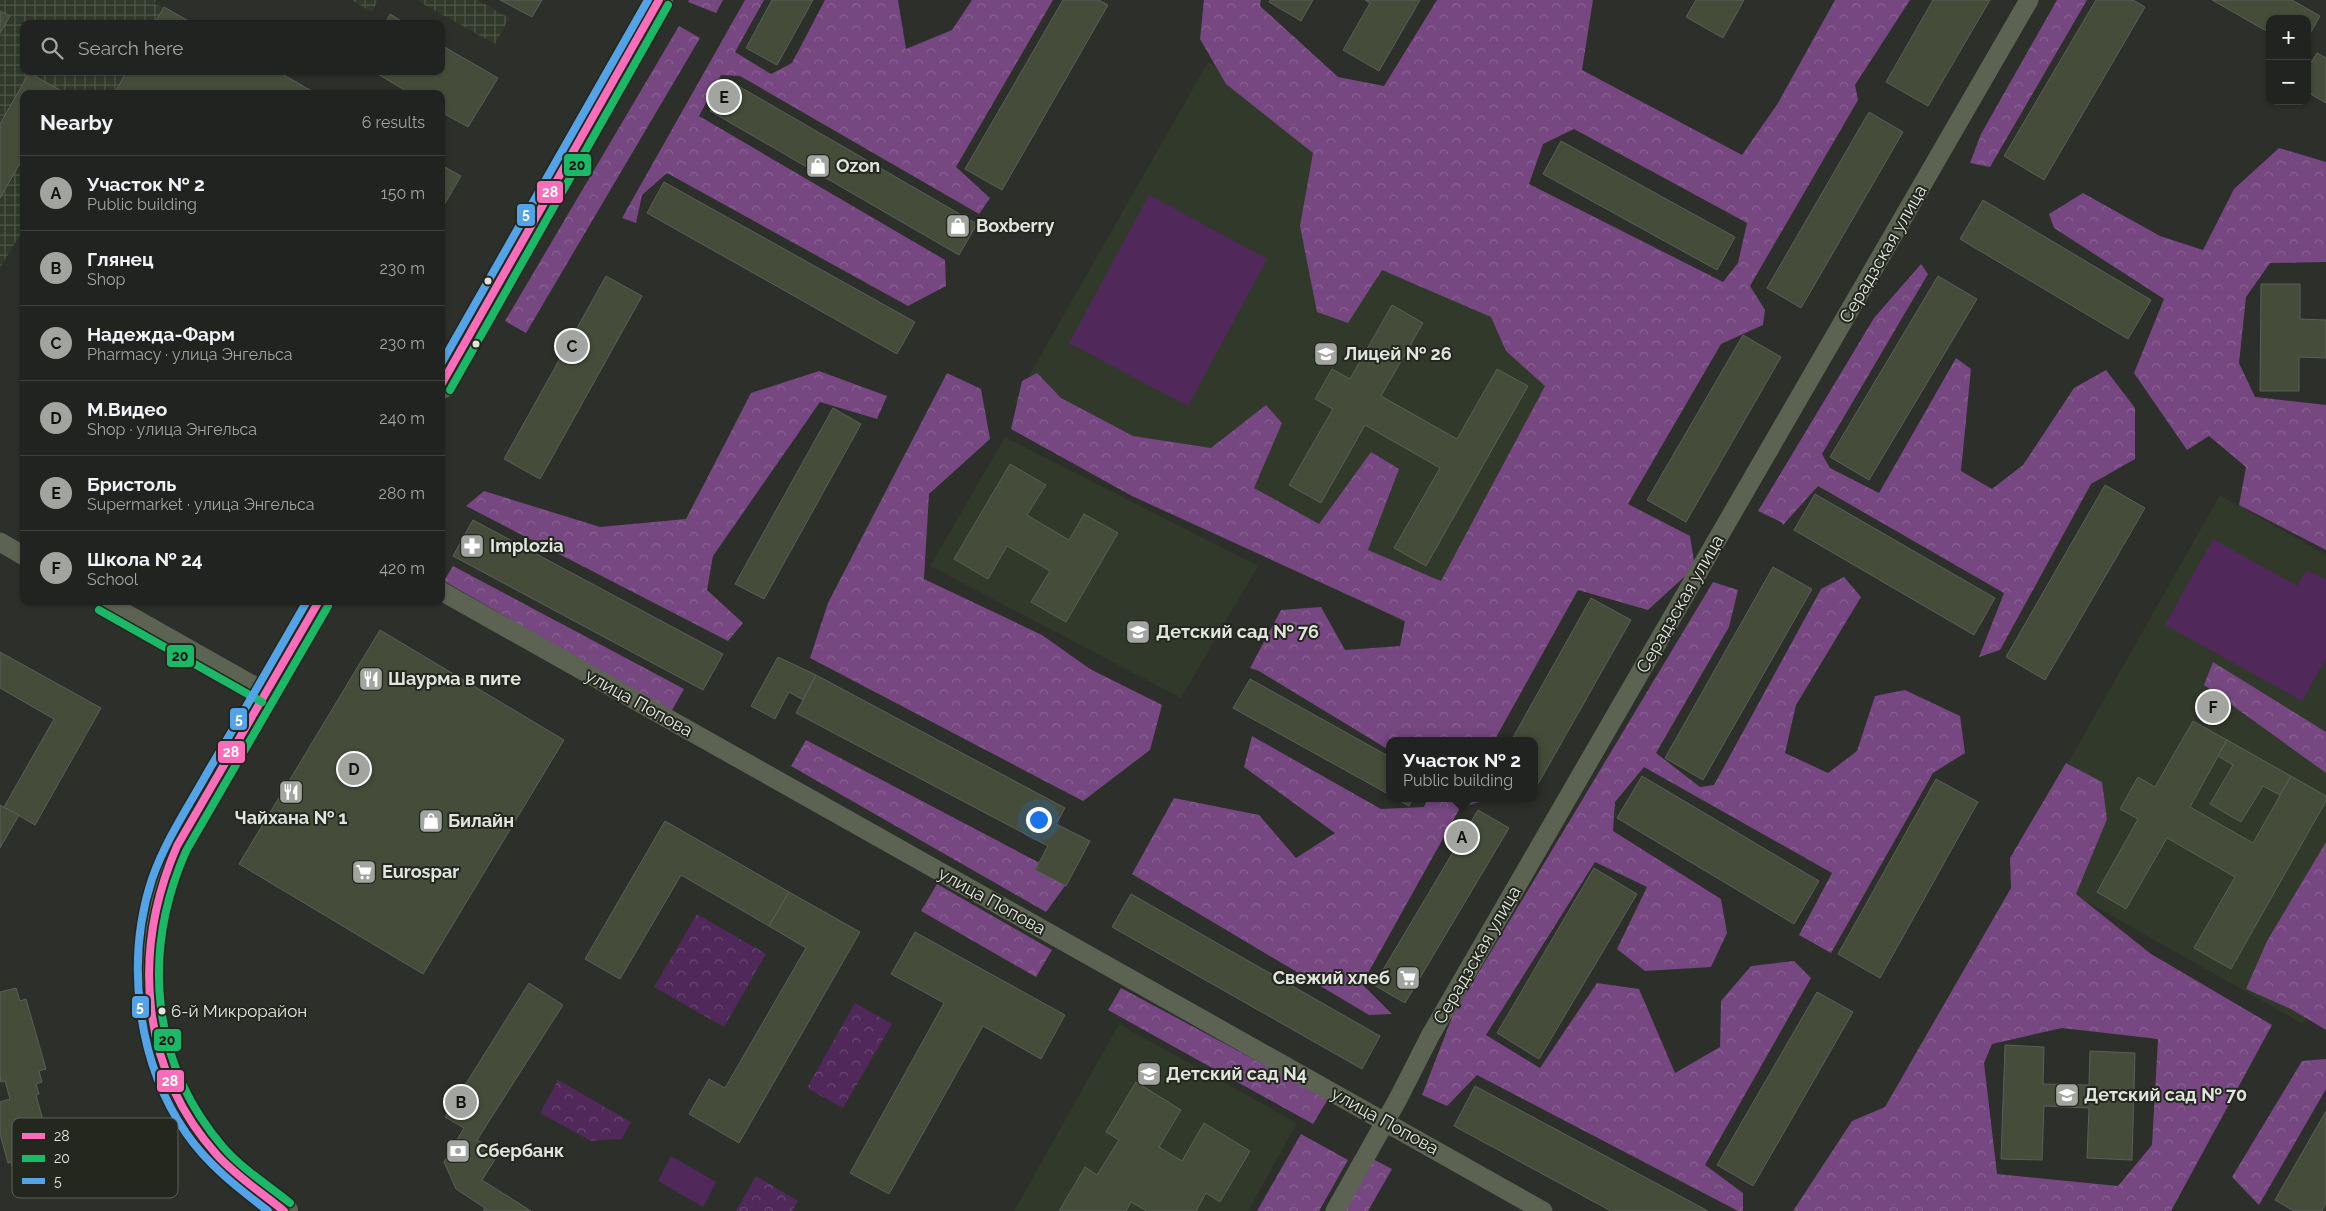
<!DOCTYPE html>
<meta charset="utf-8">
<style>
body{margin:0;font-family:Raleway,sans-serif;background:#292b29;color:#f1f3f6}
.controls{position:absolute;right:15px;top:15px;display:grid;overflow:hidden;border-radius:10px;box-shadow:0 1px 4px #0004}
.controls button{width:45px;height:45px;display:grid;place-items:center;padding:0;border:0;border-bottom:1px solid #3e403e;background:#212320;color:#f1f3f6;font:25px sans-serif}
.you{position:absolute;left:1038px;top:819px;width:18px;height:18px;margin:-12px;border:4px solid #fff;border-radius:50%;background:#1a73e8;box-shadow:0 0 0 8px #1a73e833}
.badge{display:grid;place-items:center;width:32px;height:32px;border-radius:50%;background:#a2a59f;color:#111;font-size:16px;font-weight:700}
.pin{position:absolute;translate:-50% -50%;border:2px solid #fff;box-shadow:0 1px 5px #0006}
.popup{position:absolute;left:1386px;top:737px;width:152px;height:65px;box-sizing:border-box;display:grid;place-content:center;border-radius:10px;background:#212320;filter:drop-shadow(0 1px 4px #0005);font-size:16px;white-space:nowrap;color:#a2a4a5}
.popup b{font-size:19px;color:#f1f3f6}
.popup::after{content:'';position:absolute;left:50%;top:100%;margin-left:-10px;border:10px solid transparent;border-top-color:#212320}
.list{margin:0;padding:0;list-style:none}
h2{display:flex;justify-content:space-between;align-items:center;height:65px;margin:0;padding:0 20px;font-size:21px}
h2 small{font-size:16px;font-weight:400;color:#a2a4a5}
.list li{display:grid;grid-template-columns:32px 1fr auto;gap:15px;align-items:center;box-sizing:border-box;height:75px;padding:0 20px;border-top:1px solid #3e403e}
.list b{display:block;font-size:19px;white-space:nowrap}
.list p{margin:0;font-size:16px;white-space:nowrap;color:#a2a4a5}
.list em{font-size:16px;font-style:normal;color:#a2a4a5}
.icon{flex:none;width:28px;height:28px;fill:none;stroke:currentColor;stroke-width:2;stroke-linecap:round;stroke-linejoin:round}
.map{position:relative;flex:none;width:2326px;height:1211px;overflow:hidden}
.search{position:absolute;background:#212320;box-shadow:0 1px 4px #0004;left:20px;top:20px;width:425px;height:55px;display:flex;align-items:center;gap:12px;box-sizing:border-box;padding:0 18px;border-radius:10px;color:#a2a4a5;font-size:19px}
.panel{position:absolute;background:#212320;box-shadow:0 1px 4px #0004;left:20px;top:90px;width:425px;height:515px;border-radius:10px}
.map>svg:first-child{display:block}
</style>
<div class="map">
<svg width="2326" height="1211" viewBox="0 0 2326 1211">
<defs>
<pattern id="industrial-grid" width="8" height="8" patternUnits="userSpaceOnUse" patternTransform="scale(1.25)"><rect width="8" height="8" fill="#31392a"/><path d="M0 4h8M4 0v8" fill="none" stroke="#4f5648"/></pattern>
<pattern id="forest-crowns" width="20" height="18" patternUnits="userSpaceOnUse" patternTransform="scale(1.25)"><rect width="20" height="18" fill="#764781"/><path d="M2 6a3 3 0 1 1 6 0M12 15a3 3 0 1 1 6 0" fill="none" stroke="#896192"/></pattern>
<pattern id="park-crowns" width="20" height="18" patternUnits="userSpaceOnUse" patternTransform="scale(1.25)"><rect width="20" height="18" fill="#50295a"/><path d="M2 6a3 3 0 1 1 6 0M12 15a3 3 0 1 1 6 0" fill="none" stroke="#694871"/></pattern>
</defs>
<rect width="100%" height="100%" fill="#2c2f2a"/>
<g fill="#31392a">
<path d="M1208 62 1638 306 1444 646 1014 402Z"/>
<path d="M1005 437 1258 566 1181 698 930 566Z"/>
<path d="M2220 495 2326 555V983L2303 1024 2013 860Z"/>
<path d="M1119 1024 1297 1123 1248 1211H1014Z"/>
</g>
<g fill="url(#industrial-grid)">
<path d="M0 0H156L154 4 164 7 194 24H24V71H277L317 94H24V228L0 268Z"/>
<path d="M351 0H378L372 12Z"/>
<path d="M416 0H478L509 18 495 44Z"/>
</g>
<g fill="url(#forest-crowns)" fill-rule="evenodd">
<path d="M689 0H723L716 13 688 2Z"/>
<path d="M745 0H764L735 52 771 74 792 63 825 0H898L906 49 952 30 972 0H1053L956 167 990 198 979 214 740 76 721 75 699 116 945 260 946 286 908 306 667 173 642 195 636 223 622 218Z"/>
<path d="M1204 0H1261L1260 6 1338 77 1384 86 1437 0H1593L1582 70 1742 155 1778 103 1835 0H1910L1855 85 1858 100 1750 286 1765 310 1763 325 1721 344 1628 504 1690 536 1695 567 1648 610 1578 590 1494 741H1390L1389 750 1259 671 1250 668 1281 610 1321 607 1345 650 1400 646 1405 621 1132 496 1011 429 1022 381 1037 373 1061 398 1133 436 1211 448 1266 405 1282 423 1254 488 1319 524 1371 452 1399 469 1368 550 1441 581 1545 386 1506 351 1491 317 1382 270 1348 323 1317 312 1300 226 1313 153 1226 84 1200 39ZM1574 129 1747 223 1738 263 1723 282 1529 184 1543 144Z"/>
<path d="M2057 0H2087L1990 167 1970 163 1981 134Z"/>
<path d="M679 26 700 38 526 333 505 321Z"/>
<path d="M2279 148 2326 162V262L2270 263 2246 297 2239 363 2255 397 2326 405V550L2239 505 2246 467 2209 436 2187 450 2134 373 2164 299 2054 228 2049 214 2083 193 2160 236 2203 250 2234 189Z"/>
<path d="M1921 264 1928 274 1822 454 1830 468 1879 493 1956 358 1971 369 1961 471 1992 489 2023 465 2074 388 2106 370 2135 408V459L2091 484 2000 650 1979 657 2004 593 1818 486 1783 525 1781 522 1758 511 1874 318Z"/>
<path d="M819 371 887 396 877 419 820 402 713 556 707 590 743 623 728 641 466 506 484 491 600 527 686 519 751 393Z"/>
<path d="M947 373 981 389 990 439 929 494 924 579 1042 635 1090 669 1162 705 1150 750 1083 801 810 658 828 603Z"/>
<path d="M453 566 684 689 671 712 444 581Z"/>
<path d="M1844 577 1861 597 1796 705 1785 753 1828 773 1857 751 1875 696 1905 690 1960 716 1965 753 1933 773 1831 953 1799 935 1832 873 1644 767 1615 802 1613 831 1721 899 1727 933 1711 967 1645 971 1617 949 1647 887 1595 862 1486 1035 1540 1068 1597 983 1639 989 1675 1073 1720 1047 1721 1001 1751 966 1794 961 1811 978 1705 1165 1743 1193V1211H1738L1477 1075 1447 1106 1422 1095 1453 1015 1713 582 1738 590 1729 627 1656 753 1700 787 1714 785 1821 589Z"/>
<path d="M2213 662 2326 732V773L2204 685Z"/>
<path d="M1252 736 1381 809 1424 807 1428 798H1492L1460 808 1362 984 1392 1014 1369 1015 1132 874 1174 798 1259 815 1296 858 1335 833 1244 767Z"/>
<path d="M806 740 1070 879 1046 912 791 766Z"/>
<path d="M2066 763 2102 782 2107 819 2076 894 2151 954 2272 1025 2171 1211H1793L1852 1121 1885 1107 2011 888 2010 858ZM2062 1028 2158 1039 2152 1145 2118 1186 1997 1174 1984 1063 1992 1044Z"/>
<path d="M2326 842V1030L2291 1009 2246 989 2267 941Z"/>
<path d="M937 884 1052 950 1036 977 921 911Z"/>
<path d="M1121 988 1328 1099 1313 1124 1108 1010Z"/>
<path d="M2326 1059V1089L2259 1205 2232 1177 2302 1061Z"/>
<path d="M1301 1134 1348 1160 1319 1211H1257Z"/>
<path d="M1371 1158 1392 1169 1368 1211H1342Z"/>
</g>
<g fill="url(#park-crowns)">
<path d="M697 914 766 954 724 1027 654 987Z"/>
<path d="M855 1003 892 1024 843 1108 807 1088Z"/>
<path d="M558 1080 631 1122 622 1139 591 1141 540 1113Z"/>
<path d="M756 1176 798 1201 792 1211H736Z"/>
</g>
<g fill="#50295a">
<path d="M1149 195 1267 259 1188 406 1069 343Z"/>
<path d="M2213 539 2297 586 2307 570 2326 580V658L2302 701 2165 625Z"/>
<path d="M671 1156 716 1182 703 1207 658 1181Z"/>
</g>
<g fill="#454d3a" stroke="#5b5e59">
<path d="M500 0H542L532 17Z"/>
<path d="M772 0H813L777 65 746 48Z"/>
<path d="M1063 0H1099L1108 5 1002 190 965 169Z"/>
<path d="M1270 0H1313L1301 21 1269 2Z"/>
<path d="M1365 0H1420L1379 71 1343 50 1370 3Z"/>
<path d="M1696 0H1744L1723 38 1686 17Z"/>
<path d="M1933 0H1990L1928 106 1886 82Z"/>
<path d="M2096 0H2133L2145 7 2044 180 2004 156Z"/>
<path d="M2212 0H2292L2320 16 2307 39V19H2270V33Z"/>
<path d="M164 7 194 24H154Z"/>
<path d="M0 11 10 16 0 33Z"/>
<path d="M390 14 406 24H385Z"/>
<path d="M441 45 498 78 468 127 441 112V94H411L373 71H441Z"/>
<path d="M2317 53 2326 58V103L2307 92V69Z"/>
<path d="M127 71H277L317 94H114Z"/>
<path d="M29 73 60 90 58 94H24V156L0 198V124Z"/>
<path d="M728 80 977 224 959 255 710 111Z"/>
<path d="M1869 112 1903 132 1801 308 1767 288Z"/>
<path d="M1561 141 1735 237 1717 270 1543 174Z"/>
<path d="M441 165 461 176 441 210Z"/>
<path d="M664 182 915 322 897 354 647 213Z"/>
<path d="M1983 200 2151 300 2128 339 1960 239Z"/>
<path d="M606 276 642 296 540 479 504 459Z"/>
<path d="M1938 276 1977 299 1869 480 1830 457Z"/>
<path d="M2261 284H2300V319L2326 320V358L2299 357V391H2260Z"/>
<path d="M1392 305 1423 323 1381 396 1457 439 1497 369 1528 386 1426 566 1394 548 1440 468 1365 425 1321 503 1289 485 1333 409 1315 399 1332 369 1350 379Z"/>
<path d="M1743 335 1781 357 1686 522 1647 500Z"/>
<path d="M833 408 861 424 764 599 735 584Z"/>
<path d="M1010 464 1046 485 1027 515 1069 540 1084 514 1118 533 1066 622 1031 602 1050 571 1007 546 988 579 954 559Z"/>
<path d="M2105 485 2145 508 2045 680 2006 657Z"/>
<path d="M1815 494 1995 598 1974 635 1794 530Z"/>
<path d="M473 520 723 654 703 690 453 556Z"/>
<path d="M1773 567 1812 589 1703 780 1665 758Z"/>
<path d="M1591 598 1631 620 1534 791V741H1511Z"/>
<path d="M380 630 564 740 423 974 239 864Z"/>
<path d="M0 652 101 708 35 825 4 807 54 719 0 688Z"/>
<path d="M778 657 816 675 803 700 789 692 775 719 751 706Z"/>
<path d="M816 675 1065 808 1056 824 1090 841 1066 886 1035 870 1048 846 796 713Z"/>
<path d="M1250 679 1390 757V795L1233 708Z"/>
<path d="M2193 721 2227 740 2190 807 2253 843 2291 776 2326 796V801L2231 969 2194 948 2235 877 2167 838 2126 909 2097 892 2138 819 2120 809 2138 777 2155 787Z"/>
<path d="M2227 740 2291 776 2280 795 2263 786 2241 822 2210 804 2233 765 2218 756Z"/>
<path d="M1642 776 1819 881 1794 924 1617 818Z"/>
<path d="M1936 779 1978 802 1880 978 1838 954Z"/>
<path d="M1395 798H1413L1409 806Z"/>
<path d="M0 805 19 815 0 848Z"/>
<path d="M1478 810 1509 828 1405 1003 1374 985Z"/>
<path d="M665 821 789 892 769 926 681 875 620 979 585 959Z"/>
<path d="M1594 868 1637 894 1539 1059 1497 1033Z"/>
<path d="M789 892 860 932 739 1143 689 1114 709 1079 725 1088 806 948 769 926Z"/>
<path d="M1131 894 1380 1036 1362 1069 1112 927Z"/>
<path d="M915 932 1065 1015 1041 1059 983 1026 889 1194 850 1173 944 1003 891 974Z"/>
<path d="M529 983 563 1005 477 1140 499 1153 482 1180 531 1211H483L485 1208 456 1189 444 1162 464 1128 445 1117Z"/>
<path d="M16 988 20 1001 26 999 46 1069 39 1071 42 1082 36 1084 39 1094 36 1095 54 1160 48 1162 51 1173 17 1183 11 1162 8 1163 0 1134V1102L10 1099 5 1081 1 1082 0 1077V992Z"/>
<path d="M1817 992 1853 1012 1753 1186 1717 1165Z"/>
<path d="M2005 1045 2044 1047 2043 1084 2089 1085 2090 1051 2135 1053 2132 1160 2087 1158 2089 1108 2044 1106 2042 1160 2001 1159Z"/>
<path d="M1136 1082 1181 1110 1159 1147 1182 1161 1204 1123 1250 1151 1220 1202 1206 1193 1196 1211H1147L1131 1202 1126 1211H1059L1085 1167 1097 1175 1119 1140 1106 1132Z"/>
<path d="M1475 1086 1708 1211H1611L1454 1126Z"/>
<path d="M2326 1111V1203L2322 1211H2294L2275 1200Z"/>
</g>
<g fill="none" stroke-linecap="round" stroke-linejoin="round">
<g stroke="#5c6353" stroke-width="19">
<path d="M0 542 24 556"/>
<path d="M441 591 1543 1211"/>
<path d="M104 601 267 693"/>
<path d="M1335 1211 1398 1099 1430 1036 2029 0"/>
</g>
<g stroke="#5c6651" stroke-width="28">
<path d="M441 385 659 0"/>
<path d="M284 1211C262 1193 237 1176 217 1155 151 1086 134 979 160 888 164 874 171 860 177 846L319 601"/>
</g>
<defs>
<g id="bus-1">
<path d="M441 385 659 0"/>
<path d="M284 1211C262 1193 236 1176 217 1155 139 1068 132 950 177 846L319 601"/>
</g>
<g id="bus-2">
<path d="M450 390 668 5"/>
<path d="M99 610 262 702"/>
<path d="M290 1203C268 1185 242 1169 223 1147 150 1062 142 951 186 851L328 606"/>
</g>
<g id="bus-3">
<path d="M441 364 648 0"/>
<path d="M268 1211C238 1188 208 1165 186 1133 137 1062 125 961 152 879 166 839 190 804 210 768 243 713 275 657 307 601"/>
</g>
</defs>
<use href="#bus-1" stroke="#23271e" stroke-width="11"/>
<use href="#bus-2" stroke="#23271e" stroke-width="11"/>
<use href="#bus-3" stroke="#23271e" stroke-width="11"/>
<use href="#bus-1" stroke="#fb6dba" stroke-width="8"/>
<use href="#bus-2" stroke="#1ab867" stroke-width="8"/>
<use href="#bus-3" stroke="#53a3e8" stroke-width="8"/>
</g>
<defs>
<symbol id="shop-square" viewBox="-11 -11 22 22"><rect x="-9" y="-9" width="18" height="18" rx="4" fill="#a2a59f" stroke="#23271e"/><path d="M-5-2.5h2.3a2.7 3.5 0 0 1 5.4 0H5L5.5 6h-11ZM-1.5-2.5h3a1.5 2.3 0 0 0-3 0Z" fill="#fff"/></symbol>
<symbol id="school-square" viewBox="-11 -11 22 22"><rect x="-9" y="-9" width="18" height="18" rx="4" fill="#a2a59f" stroke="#23271e"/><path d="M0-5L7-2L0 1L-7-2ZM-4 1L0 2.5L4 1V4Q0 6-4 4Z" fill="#fff"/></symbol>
<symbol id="pharmacy-square" viewBox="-11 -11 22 22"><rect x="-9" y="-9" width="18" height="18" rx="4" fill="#a2a59f" stroke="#23271e"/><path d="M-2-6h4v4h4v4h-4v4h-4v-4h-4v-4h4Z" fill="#fff"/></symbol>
<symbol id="restaurant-square" viewBox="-11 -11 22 22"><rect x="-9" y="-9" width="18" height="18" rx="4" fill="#a2a59f" stroke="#23271e"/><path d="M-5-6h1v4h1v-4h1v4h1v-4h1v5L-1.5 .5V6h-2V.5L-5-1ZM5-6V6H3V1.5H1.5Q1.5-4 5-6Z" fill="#fff"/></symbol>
<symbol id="supermarket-square" viewBox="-11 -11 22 22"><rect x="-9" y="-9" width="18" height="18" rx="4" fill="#a2a59f" stroke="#23271e"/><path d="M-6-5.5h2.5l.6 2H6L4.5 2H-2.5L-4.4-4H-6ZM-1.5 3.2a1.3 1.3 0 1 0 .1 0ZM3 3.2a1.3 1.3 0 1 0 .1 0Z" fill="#fff"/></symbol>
<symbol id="bank-square" viewBox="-11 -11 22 22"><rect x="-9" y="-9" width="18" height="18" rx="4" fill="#a2a59f" stroke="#23271e"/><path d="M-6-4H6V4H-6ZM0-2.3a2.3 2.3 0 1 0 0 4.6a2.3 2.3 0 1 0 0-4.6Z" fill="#fff"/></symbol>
</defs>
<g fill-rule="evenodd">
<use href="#shop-square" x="804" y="152" width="28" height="28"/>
<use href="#shop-square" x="944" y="212" width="28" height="28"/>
<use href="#school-square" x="1312" y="340" width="28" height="28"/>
<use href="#pharmacy-square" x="458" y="532" width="28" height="28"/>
<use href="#school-square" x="1124" y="618" width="28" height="28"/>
<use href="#restaurant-square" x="357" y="665" width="28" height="28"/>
<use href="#restaurant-square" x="277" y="778" width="28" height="28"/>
<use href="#shop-square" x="417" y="807" width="28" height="28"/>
<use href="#supermarket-square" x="350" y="858" width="28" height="28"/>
<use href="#supermarket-square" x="1394" y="964" width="28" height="28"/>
<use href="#school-square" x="1135" y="1060" width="28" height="28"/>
<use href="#school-square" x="2053" y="1081" width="28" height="28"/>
<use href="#bank-square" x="444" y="1137" width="28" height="28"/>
</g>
<g fill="#e1e5de" stroke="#23271e" stroke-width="2">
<circle cx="488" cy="281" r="4.5"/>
<circle cx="476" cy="344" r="4.5"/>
<circle cx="162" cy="1011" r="4.5"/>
</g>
<g text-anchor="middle" stroke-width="4" stroke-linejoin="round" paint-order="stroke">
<g font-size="17" fill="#e1e5de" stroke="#23271e" text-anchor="start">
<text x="171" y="1017">6-й Микрорайон</text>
</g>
<g font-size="18" font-weight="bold" fill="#e1e5de" stroke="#23271e" text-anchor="start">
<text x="836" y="172">Ozon</text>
<text x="976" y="232">Boxberry</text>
<text x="1344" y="360">Лицей № 26</text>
<text x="490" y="552">Implozia</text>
<text x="1156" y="638">Детский сад № 76</text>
<text x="388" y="685">Шаурма в пите</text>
<text x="291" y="824" text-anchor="middle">Чайхана № 1</text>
<text x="448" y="827">Билайн</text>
<text x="382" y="878">Eurospar</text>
<text x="1390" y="984" text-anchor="end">Свежий хлеб</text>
<text x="1166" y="1080">Детский сад N4</text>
<text x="2084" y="1101">Детский сад № 70</text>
<text x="476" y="1157">Сбербанк</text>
</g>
<g font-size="18" fill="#e1e5de" stroke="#23271e">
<text transform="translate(1883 254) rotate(-60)" y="6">Серадзская улица</text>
<text transform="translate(1680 604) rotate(-60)" y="6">Серадзская улица</text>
<text transform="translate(639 703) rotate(29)" y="6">улица Попова</text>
<text transform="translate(992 901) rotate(29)" y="6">улица Попова</text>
<text transform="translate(1477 955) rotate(-60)" y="6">Серадзская улица</text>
<text transform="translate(1385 1121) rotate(29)" y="6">улица Попова</text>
</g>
</g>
<rect x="12" y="1118" width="166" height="80" rx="8" fill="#23271e" stroke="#5c6058" stroke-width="1"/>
<rect x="22" y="1133" width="23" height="6" fill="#fb6dba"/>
<rect x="22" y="1155" width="23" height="7" fill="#1ab867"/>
<rect x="22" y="1178" width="23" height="6" fill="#53a3e8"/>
<g font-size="14" fill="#e1e5de">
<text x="54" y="1141">28</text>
<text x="54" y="1163">20</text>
<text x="54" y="1186">5</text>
</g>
<g stroke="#23271e" stroke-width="2">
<rect x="563" y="153" width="29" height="24" rx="5" fill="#1ab867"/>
<rect x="536" y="180" width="28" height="24" rx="5" fill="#fb6dba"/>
<rect x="516" y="203" width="20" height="24" rx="5" fill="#53a3e8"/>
<rect x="166" y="644" width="29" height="24" rx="5" fill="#1ab867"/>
<rect x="229" y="707" width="19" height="24" rx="5" fill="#53a3e8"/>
<rect x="217" y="740" width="29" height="24" rx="5" fill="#fb6dba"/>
<rect x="131" y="995" width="19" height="24" rx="5" fill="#53a3e8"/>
<rect x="153" y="1028" width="29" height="24" rx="5" fill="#1ab867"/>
<rect x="156" y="1069" width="29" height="24" rx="5" fill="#fb6dba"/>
</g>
<g font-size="14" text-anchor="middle" font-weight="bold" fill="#fff">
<text x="550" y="197">28</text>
<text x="526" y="219">5</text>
<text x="239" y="724">5</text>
<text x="231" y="757">28</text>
<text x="140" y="1012">5</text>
<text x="170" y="1086">28</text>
</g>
<g font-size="14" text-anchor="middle" font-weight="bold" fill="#111">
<text x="577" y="170">20</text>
<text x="180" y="661">20</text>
<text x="167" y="1045">20</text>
</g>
</svg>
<div class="controls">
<button>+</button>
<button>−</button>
</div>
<div class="you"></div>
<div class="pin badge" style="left:1462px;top:837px">A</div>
<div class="popup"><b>Участок № 2</b>Public building</div>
<div class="pin badge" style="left:461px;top:1102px">B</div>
<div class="pin badge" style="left:572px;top:346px">C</div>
<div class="pin badge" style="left:354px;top:769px">D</div>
<div class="pin badge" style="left:724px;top:97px">E</div>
<div class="pin badge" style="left:2213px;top:707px">F</div>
<div class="search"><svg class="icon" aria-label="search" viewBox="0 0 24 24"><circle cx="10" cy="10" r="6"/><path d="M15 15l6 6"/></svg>Search here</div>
<section class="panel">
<h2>Nearby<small>6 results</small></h2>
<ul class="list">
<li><span class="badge">A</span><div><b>Участок № 2</b><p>Public building</p></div><em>150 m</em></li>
<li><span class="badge">B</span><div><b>Глянец</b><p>Shop</p></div><em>230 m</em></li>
<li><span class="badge">C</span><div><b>Надежда-Фарм</b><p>Pharmacy · улица Энгельса</p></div><em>230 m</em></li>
<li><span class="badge">D</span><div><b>М.Видео</b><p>Shop · улица Энгельса</p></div><em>240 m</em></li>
<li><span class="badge">E</span><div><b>Бристоль</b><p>Supermarket · улица Энгельса</p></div><em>280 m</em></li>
<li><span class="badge">F</span><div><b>Школа № 24</b><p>School</p></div><em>420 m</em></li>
</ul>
</section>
</div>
